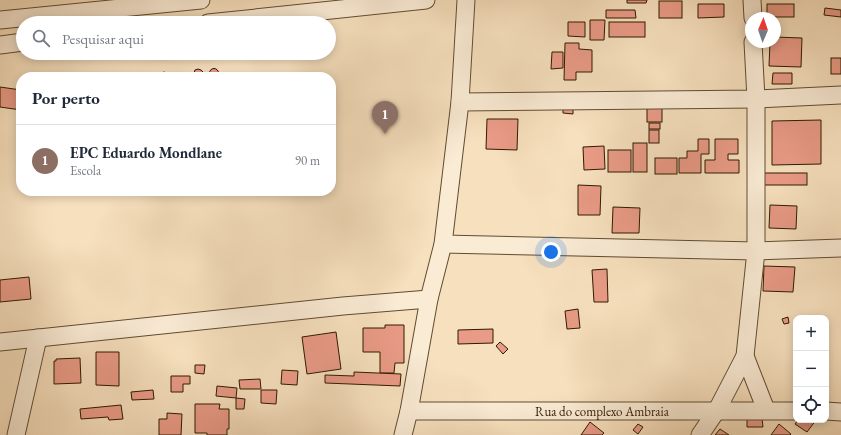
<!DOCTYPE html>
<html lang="pt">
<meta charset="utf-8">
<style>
body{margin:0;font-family:"EB Garamond",serif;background:#f6f6f7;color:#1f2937}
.controls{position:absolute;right:12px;bottom:12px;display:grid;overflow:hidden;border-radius:8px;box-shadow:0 2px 10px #0003}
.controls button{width:36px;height:36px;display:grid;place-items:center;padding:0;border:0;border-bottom:1px solid #e0e1e3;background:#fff;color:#1f2937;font:20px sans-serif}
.compass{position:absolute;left:745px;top:12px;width:36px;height:36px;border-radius:50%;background:#fff;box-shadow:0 2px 10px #0003;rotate:2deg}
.you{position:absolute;left:551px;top:252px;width:14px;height:14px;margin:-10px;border:3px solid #fff;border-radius:50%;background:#1a73e8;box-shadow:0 0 0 6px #1a73e833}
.badge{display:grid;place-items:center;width:26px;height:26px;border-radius:50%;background:#d93025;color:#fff;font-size:13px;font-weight:700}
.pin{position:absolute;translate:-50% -33px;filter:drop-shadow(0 1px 2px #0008)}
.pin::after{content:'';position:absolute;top:21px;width:14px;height:12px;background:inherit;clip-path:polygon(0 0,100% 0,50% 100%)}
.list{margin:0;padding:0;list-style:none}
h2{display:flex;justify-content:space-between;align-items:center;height:52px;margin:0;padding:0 16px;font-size:17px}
h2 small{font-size:13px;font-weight:400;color:#747a83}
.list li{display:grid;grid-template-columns:26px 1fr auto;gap:12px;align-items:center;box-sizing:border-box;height:72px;padding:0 16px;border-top:1px solid #e0e1e3}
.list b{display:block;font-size:15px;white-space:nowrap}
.list p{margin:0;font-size:13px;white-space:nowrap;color:#747a83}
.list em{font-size:13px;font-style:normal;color:#747a83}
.icon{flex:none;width:22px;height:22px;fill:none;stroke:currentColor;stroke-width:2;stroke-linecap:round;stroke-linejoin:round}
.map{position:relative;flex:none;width:841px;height:435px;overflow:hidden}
.search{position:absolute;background:#fff;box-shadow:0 2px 10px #0003;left:16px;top:16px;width:320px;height:44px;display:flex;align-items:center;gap:10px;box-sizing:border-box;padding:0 14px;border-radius:22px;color:#747a83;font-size:15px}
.panel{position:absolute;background:#fff;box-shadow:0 2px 10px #0003;left:16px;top:72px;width:320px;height:124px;border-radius:16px}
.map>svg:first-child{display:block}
</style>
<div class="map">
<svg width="841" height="435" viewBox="0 0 841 435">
<rect width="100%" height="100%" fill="#f7e0be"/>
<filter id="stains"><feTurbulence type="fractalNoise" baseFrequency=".005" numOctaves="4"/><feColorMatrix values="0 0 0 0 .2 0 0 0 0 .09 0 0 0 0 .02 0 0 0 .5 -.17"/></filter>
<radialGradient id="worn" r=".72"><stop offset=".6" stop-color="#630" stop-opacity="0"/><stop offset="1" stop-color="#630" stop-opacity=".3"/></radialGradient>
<g fill="#ea9b87" stroke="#2e1a00">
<path d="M627 0H647L646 3H627Z"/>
<rect x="659" y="1" width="23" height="17"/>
<path d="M698 4H724V17L698 18Z"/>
<rect x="767" y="4" width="27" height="13"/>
<path d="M825 8 841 10V17L824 15Z"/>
<path d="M606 10H635L636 18H606Z"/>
<path d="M590 20H605L604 40H590Z"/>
<path d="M568 22H585V37L568 36Z"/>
<rect x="609" y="22" width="36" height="15"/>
<path d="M775 37 802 38 801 67 769 66 770 42H775Z"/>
<path d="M565 43H579V49L592 50V72H576V80H564Z"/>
<path d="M552 52H563V68L551 69Z"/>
<rect x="831" y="58" width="10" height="16"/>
<circle cx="214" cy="73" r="4.5"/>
<path d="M198 69 201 70 203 72V75L202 77H195L194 76V73L195 70Z"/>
<path d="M164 72 166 73 168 77H159L161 73Z"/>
<path d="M773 73H792V84H772Z"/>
<path d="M0 87 21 90V110L0 107Z"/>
<path d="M563 105H573V114L563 113Z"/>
<rect x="647" y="107" width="15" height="15"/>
<path d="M487 119H518L517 150 486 149Z"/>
<path d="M821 120V164L772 165V121Z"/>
<rect x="649" y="123" width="11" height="6"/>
<rect x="649" y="130" width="10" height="13"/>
<path d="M698 139H709V154H701V173H679V158H687V151H698Z"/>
<path d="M715 139H738V154H728V160H739V173H705V160H715Z"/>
<rect x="633" y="143" width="14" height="29"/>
<path d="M604 146 605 169 584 170 583 147Z"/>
<rect x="608" y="150" width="23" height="22"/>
<rect x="655" y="158" width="22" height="16"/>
<rect x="758" y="173" width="49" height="12"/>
<path d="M578 185 601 186 600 215H578Z"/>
<path d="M770 205 797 206 796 229 769 228Z"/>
<path d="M613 207 640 208 639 233H612Z"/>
<path d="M764 266 795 267 793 292 763 291Z"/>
<path d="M607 269 608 302H594L592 270Z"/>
<path d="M29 277 31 299 0 302V280Z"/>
<path d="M578 309 580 328 567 329 565 311Z"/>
<path d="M788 317 789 323 784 324 782 319Z"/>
<path d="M385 325H404V363H395L394 373H380V352H363V328H385Z"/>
<path d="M493 329V343L458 344V330Z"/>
<path d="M336 332 341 369 307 374 302 337Z"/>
<path d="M500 342 508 349 503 354 496 346Z"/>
<path d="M96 352H119V386L96 385Z"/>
<path d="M80 358 81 383 54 384V361H56V359Z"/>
<path d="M195 365H205L204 374 195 373Z"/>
<path d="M282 370 298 371 297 385 281 384Z"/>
<path d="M354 372 401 374 400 386 325 383V375L354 376Z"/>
<path d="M171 376H190V384H183V392H171Z"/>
<path d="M260 379 261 389H240L239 380Z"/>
<path d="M217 386 237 388 236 398 216 396Z"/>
<path d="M153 390 154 399 132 400 131 392Z"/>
<path d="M261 390H277L276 404 261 403Z"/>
<path d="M236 398 245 399 244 409H236Z"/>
<path d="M195 404H220L219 409H229V429H227V435H207V433H195Z"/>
<path d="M121 405 123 419 109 420 108 417 81 419 80 409Z"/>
<path d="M167 413 182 414 181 435H159V419H167Z"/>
<path d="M747 418H762L763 427H747Z"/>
<path d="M798 420H816L807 432 795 424Z"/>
<path d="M590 422 604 433 602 435H581Z"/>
<path d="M638 424 643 427 638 434 633 430Z"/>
<path d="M779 424 791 434 790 435H771Z"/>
<path d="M720 429 729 435H715Z"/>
</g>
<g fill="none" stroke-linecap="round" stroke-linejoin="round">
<defs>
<g id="minor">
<path d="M752 0 753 18"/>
<path d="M0 20 201 0"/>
<path d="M208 23 426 0"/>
<path d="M0 45 23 42"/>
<path d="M460 102 756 99 841 95"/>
<path d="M443 244 756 251 841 248"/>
<path d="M0 342 343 306 429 299"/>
<path d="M745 356 766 410"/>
<path id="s1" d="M409 411H796"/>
<path d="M826 411 841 412"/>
<path d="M16 435 38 338"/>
<path d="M403 435 409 411 429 299 443 244 460 102 466 0"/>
<path d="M700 435 717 410 745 356 756 251V99L753 42"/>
</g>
</defs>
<use href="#minor" stroke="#604c30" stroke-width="19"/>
<use href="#minor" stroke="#faebd5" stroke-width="17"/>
</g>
<g text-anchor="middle" stroke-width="3.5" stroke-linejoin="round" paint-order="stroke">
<g font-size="13" fill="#2e1a00" stroke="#faebd5">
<text dy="5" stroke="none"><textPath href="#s1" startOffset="193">Rua do complexo Ambraia</textPath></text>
</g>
</g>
<rect width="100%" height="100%" filter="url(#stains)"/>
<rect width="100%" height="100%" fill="url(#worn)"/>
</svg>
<div class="controls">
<button>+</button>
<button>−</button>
<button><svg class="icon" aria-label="locate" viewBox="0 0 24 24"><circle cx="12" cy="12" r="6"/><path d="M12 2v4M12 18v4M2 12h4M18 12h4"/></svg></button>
</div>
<svg class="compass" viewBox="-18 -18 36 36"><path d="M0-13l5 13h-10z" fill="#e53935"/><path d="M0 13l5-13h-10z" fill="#747a83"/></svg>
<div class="you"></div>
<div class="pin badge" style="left:385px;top:134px;background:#8d6e63">1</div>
<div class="search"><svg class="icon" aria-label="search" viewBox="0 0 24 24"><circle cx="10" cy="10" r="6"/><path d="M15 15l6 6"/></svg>Pesquisar aqui</div>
<section class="panel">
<h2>Por perto<small></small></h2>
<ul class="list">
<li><span class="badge" style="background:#8d6e63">1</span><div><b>EPC Eduardo Mondlane</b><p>Escola</p></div><em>90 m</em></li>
</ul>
</section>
</div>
